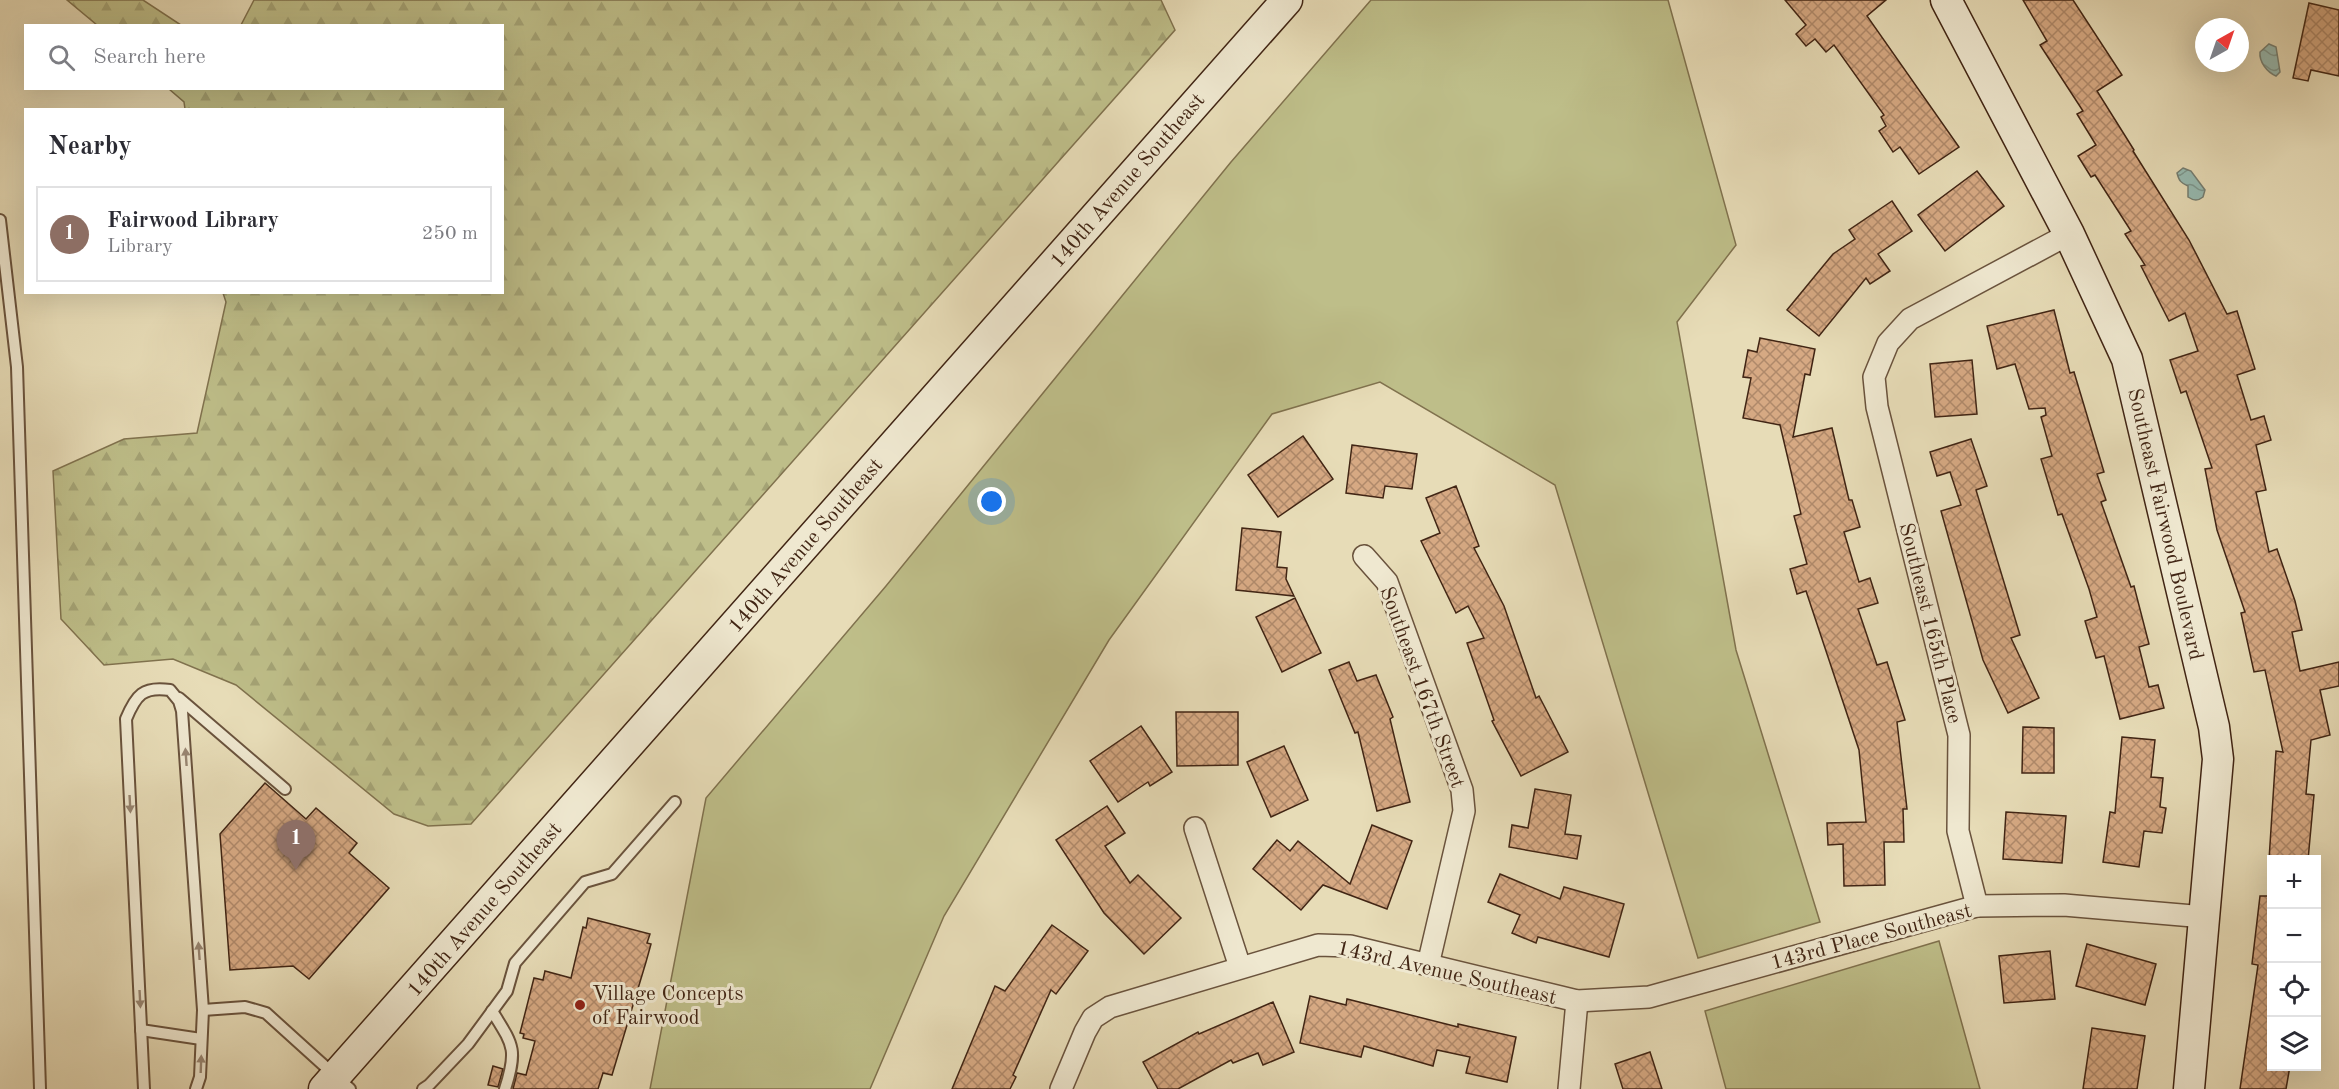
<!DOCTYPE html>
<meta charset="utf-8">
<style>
body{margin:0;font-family:"Old Standard TT",serif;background:#f2f2f3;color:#2b2b33}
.controls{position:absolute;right:18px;bottom:18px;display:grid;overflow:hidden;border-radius:0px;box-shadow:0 6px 24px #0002}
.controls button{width:54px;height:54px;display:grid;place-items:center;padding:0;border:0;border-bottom:2px solid #e1e1e2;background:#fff;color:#2b2b33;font:30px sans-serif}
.compass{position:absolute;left:2195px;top:18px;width:54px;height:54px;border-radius:50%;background:#fff;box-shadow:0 6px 24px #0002;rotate:40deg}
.you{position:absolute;left:992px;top:502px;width:21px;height:21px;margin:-15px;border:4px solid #fff;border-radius:50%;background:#1a73e8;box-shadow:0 0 0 9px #1a73e833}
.badge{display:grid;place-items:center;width:39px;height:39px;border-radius:50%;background:#8f2418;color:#fff;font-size:20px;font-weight:700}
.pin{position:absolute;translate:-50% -50px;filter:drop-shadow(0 2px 3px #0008)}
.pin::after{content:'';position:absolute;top:32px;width:21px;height:18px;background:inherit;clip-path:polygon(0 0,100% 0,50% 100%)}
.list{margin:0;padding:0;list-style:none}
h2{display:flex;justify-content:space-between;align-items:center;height:78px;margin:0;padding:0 24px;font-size:26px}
h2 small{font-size:20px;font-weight:400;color:#7c7c81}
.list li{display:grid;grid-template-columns:39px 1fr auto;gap:18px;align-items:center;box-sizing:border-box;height:96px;margin:0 12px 12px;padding:0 12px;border:2px solid #e1e1e2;border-radius:0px}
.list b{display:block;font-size:22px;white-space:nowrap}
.list p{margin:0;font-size:20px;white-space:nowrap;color:#7c7c81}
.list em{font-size:20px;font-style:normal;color:#7c7c81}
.icon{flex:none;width:33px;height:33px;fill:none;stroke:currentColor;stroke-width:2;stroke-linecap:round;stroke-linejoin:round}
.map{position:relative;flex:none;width:2339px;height:1089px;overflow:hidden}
.search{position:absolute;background:#fff;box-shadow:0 6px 24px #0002;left:24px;top:24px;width:480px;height:66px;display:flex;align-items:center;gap:15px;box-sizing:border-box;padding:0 21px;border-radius:0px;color:#7c7c81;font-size:22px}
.panel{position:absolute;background:#fff;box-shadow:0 6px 24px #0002;left:24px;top:108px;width:480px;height:186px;border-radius:0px}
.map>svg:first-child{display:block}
</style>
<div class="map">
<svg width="2339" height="1089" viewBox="0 0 2339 1089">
<defs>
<pattern id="forest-firs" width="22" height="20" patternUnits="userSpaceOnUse" patternTransform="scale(1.5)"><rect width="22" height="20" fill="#bebe89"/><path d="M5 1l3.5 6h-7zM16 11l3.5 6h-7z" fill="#a4a375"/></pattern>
<pattern id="water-waves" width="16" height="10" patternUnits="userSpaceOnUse" patternTransform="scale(1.5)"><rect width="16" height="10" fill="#97bbb2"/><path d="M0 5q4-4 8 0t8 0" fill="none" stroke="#7d9890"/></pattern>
<pattern id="building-cross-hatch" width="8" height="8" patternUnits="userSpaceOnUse" patternTransform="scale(1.5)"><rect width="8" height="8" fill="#d6a983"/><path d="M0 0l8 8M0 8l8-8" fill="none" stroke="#af896a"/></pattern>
</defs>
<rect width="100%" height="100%" fill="#e7dcb7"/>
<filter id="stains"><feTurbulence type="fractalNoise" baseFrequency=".00333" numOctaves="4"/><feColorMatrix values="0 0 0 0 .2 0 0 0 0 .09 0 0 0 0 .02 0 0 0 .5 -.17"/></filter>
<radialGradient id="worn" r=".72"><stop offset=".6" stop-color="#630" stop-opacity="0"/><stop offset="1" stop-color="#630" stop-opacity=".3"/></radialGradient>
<g fill="#bebe89" stroke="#80724e" stroke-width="1.5">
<path d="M1371 0H1668L1736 245 1677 322 1736 650 1820 922 1698 958 1555 485 1380 382 1272 414 1109 640 944 916 870 1089H650L706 798 886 586 1231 162Z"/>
<path d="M1939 941 1980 1089H1726L1705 1011Z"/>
</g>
<g fill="url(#forest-firs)" stroke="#80724e" stroke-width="1.5">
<path d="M67 0H143L181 25H97Z"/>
<path d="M254 0H1161L1175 30 471 824 428 826 394 814 236 685 173 659 104 665 61 619 53 471 124 439 197 433 226 302 223 293 502 292V110L185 109 184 102 169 89 502 88V26L241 25Z"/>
</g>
<g fill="url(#water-waves)" stroke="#757f73" stroke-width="1.5">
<path d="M2269 44 2276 47 2280 72 2276 76C2267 72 2259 62 2260 52Z"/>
<path d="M2183 168 2191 171 2205 190 2203 197C2198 201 2194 201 2188 197V186C2181 183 2179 181 2177 173Z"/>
</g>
<g fill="url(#building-cross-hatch)" stroke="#412514" stroke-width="1.5">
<path d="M1785 0H1886L1867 16 1959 147 1919 174 1900 147 1893 152 1879 131 1886 126 1881 117 1884 115 1834 45 1826 52 1815 39 1806 46 1796 34 1806 25Z"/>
<path d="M2023 0H2073L2122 75 2097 91 2134 150 2133 151 2189 240 2227 314 2237 311 2255 369 2237 375 2251 420 2264 416 2271 440 2256 445 2266 490 2256 492 2269 552 2277 549 2295 601 2302 630 2292 632 2300 671 2339 662V686L2320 690 2330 735 2311 740 2306 794 2314 795 2308 860H2269L2276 751 2283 752 2265 670 2254 672 2241 613 2245 612 2217 530 2205 469 2212 468 2186 391 2181 393 2170 360 2198 351 2185 313 2169 321 2141 266 2145 265 2125 234 2131 231 2095 175 2091 177 2078 156 2096 145 2077 114 2083 111 2040 45 2047 41Z"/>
<path d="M2309 3 2339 10V76L2311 70 2308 81 2293 78Z"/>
<path d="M1977 171 2004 206 1945 251 1918 215Z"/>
<path d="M1892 201 1912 231 1878 254 1890 271 1870 284 1866 278 1819 336 1787 310 1833 254 1855 239 1849 230Z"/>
<path d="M2054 310 2070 373 2074 372 2104 472 2097 474 2106 500 2101 502 2131 587 2134 586 2149 644 2139 647 2149 687 2158 685 2164 708 2120 719 2104 656 2096 658 2085 621 2097 617 2089 589 2062 514 2058 515 2041 459 2052 456 2041 417 2046 415 2045 408 2029 409 2015 364 1997 369 1987 326Z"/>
<path d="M1760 338 1815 349 1810 375 1805 374 1793 437 1832 428 1849 500H1852L1860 527 1844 532 1859 582 1870 578 1878 603 1858 609 1877 665 1887 662 1905 720 1897 722 1907 809H1903L1904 842H1884L1885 885 1844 886 1843 844 1828 845 1827 823 1866 822 1859 750 1806 591 1797 594 1790 569 1807 564 1794 516 1801 514 1780 425 1743 418 1751 378 1743 377 1748 350 1757 352Z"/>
<path d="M1972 360 1977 414 1935 417 1930 364Z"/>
<path d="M1303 436 1333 479 1278 517 1248 475Z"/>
<path d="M1971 439 1987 486 1976 490 2020 635 2011 638 2039 698 2008 713 1983 660 1941 511 1961 505 1950 472 1937 476 1930 452Z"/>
<path d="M1352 445 1417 454 1412 489 1385 486 1383 498 1346 493Z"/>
<path d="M1456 486 1479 546 1474 548 1504 606 1536 698 1539 696 1568 752 1521 776 1492 721 1494 720 1467 643 1484 638 1468 606 1456 613 1421 541 1440 533 1426 498Z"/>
<path d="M1242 528 1281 532 1277 567 1287 568 1286 579 1294 596 1236 590Z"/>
<path d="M1295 598 1321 653 1282 672 1256 617Z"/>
<path d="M1349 662 1357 681 1376 675 1393 717 1390 719 1410 802 1377 811 1358 732 1355 733 1329 670Z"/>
<path d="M1176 712H1238V765L1177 766Z"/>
<path d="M1141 726 1172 772 1150 786 1148 782 1118 802 1090 761Z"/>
<path d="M2023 727 2054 728V773H2022Z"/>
<path d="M2122 737 2155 740 2151 777 2163 778 2160 807 2166 808 2162 833 2144 831 2139 867 2103 862 2110 812 2115 813Z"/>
<path d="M1284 746 1308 800 1271 817 1247 762Z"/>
<path d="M265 783 306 819 316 808 357 843 349 853 389 888 309 979 293 966 230 970 220 834Z"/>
<path d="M1535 789 1571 795 1565 834 1581 836 1577 859 1509 847 1512 825 1528 828Z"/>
<path d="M1107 806 1125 833 1105 846 1130 883 1138 875 1181 918 1144 954 1104 913 1056 840Z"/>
<path d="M2006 812 2066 816 2062 863 2003 859Z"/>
<path d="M1372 825 1412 841 1387 909 1323 885 1301 910 1253 869 1277 840 1290 851 1298 841 1350 884Z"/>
<path d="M1500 874 1560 899 1564 887 1624 904 1609 957 1538 937 1536 943 1512 933 1520 915 1488 902Z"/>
<path d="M2260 896H2271V1066H2290L2286 1089H2240L2258 965 2252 964Z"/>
<path d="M588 918 650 934 647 943 651 944 646 962 612 1075 603 1073 598 1089H513L517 1073 526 1075 535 1041 523 1038 524 1034 520 1033 534 978 543 980 545 971 571 978 583 927 586 928Z"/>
<path d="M1052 925 1088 951 1056 994 1051 990 1013 1075 1016 1077 1010 1089H952L995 986 1005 991Z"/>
<path d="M2087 944 2156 964 2145 1005 2076 986Z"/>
<path d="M2050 951 2055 999 2004 1003 1999 956Z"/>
<path d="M1310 996 1346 1005 1347 999 1458 1027V1024L1516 1037 1507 1082 1466 1073 1470 1057 1437 1050 1433 1066 1364 1046 1361 1057 1300 1043Z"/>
<path d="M1273 1002 1294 1052 1263 1065 1258 1053 1233 1063 1231 1060 1178 1089H1158L1143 1062 1198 1032 1199 1034Z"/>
<path d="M2092 1028 2145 1036 2137 1089H2083Z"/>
<path d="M1650 1052 1662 1089H1623L1615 1064Z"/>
<path d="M493 1066 503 1069 498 1087 488 1085Z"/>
</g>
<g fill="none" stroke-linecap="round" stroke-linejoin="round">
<defs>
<g id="lane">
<path d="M0 220 17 367 40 1089"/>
<path d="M179 698 285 789"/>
<path d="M203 1010 245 1007 266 1013 350 1089"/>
<path d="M492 1011C513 1045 518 1049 505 1089"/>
<path d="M141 1030 201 1039"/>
<path d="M144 1089 126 719C136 695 143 686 170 690L179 701 182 711 203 1010 200 1077 196 1089"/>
<path d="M423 1089 429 1085 468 1044 507 991 515 963 585 882 612 874 675 802"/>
</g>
<g id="street">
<path d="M1364 556 1387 582 1462 790 1464 811 1428 965"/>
<path d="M1195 828 1240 967"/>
<path d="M1977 906 1958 831 1959 735 1877 407 1874 377 1888 343 1910 319 2069 234"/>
<path d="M1061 1089 1085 1032 1093 1018 1110 1007 1318 945 1350 946 1577 1001 1649 997 1977 906 2064 905 2205 917"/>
<path d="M1569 1089 1577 1001"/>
</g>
<g id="secondary">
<path d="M1946 0 2069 234 2127 359 2214 727 2218 759 2189 1089"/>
<path d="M324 1089 1287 0"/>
</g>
</defs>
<use href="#lane" stroke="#6a533d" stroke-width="14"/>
<use href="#street" stroke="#6a533d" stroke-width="24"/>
<use href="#secondary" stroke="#412514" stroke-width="33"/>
<use href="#lane" stroke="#efe8d0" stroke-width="10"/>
<use href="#street" stroke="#efe8d0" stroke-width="21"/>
<use href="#secondary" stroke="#efe8d0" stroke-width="30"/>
</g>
<defs><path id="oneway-solid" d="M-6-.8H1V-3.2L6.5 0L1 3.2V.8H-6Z" transform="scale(1.5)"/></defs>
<g fill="#988672">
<use href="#oneway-solid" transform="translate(186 757) rotate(-94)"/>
<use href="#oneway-solid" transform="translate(130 804) rotate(87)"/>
<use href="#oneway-solid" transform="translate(199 951) rotate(-94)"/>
<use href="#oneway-solid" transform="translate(140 999) rotate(87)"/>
<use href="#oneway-solid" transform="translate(201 1064) rotate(-88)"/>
</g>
<circle fill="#8f2418" stroke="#efe8d0" stroke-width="2" cx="580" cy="1005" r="6"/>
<g text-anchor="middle" stroke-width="6" stroke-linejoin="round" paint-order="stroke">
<g font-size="21" fill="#412514" stroke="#efe8d0">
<text transform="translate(1127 180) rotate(-49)" y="7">140th Avenue Southeast</text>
<text transform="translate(2166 524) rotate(77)" y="7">Southeast Fairwood Boulevard</text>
<text transform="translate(805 545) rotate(-49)" y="7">140th Avenue Southeast</text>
<text transform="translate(1931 623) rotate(76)" y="7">Southeast 165th Place</text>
<text transform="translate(1423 687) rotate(70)" y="7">Southeast 167th Street</text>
<text transform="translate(484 909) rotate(-49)" y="7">140th Avenue Southeast</text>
<text transform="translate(1871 936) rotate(-15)" y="7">143rd Place Southeast</text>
<text transform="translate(1447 972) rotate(13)" y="7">143rd Avenue Southeast</text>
</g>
<g font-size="21" fill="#412514" stroke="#efe8d0" text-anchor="start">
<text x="592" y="1000">Village Concepts<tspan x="592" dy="24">of Fairwood</tspan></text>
</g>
</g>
<rect width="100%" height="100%" filter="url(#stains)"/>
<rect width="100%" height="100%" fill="url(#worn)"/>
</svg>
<div class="controls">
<button>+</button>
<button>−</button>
<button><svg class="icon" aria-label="locate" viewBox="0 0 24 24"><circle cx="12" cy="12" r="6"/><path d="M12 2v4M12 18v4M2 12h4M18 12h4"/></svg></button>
<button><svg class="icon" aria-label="layers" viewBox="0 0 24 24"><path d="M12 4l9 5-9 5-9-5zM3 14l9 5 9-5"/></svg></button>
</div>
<svg class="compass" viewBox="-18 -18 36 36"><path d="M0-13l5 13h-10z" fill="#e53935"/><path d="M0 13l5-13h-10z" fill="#7c7c81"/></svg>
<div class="you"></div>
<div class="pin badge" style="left:296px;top:870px;background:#8d6e63">1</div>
<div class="search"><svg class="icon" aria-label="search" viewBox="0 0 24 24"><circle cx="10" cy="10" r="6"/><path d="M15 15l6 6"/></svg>Search here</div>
<section class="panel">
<h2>Nearby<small></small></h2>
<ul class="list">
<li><span class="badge" style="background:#8d6e63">1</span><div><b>Fairwood Library</b><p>Library</p></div><em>250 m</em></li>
</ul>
</section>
</div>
